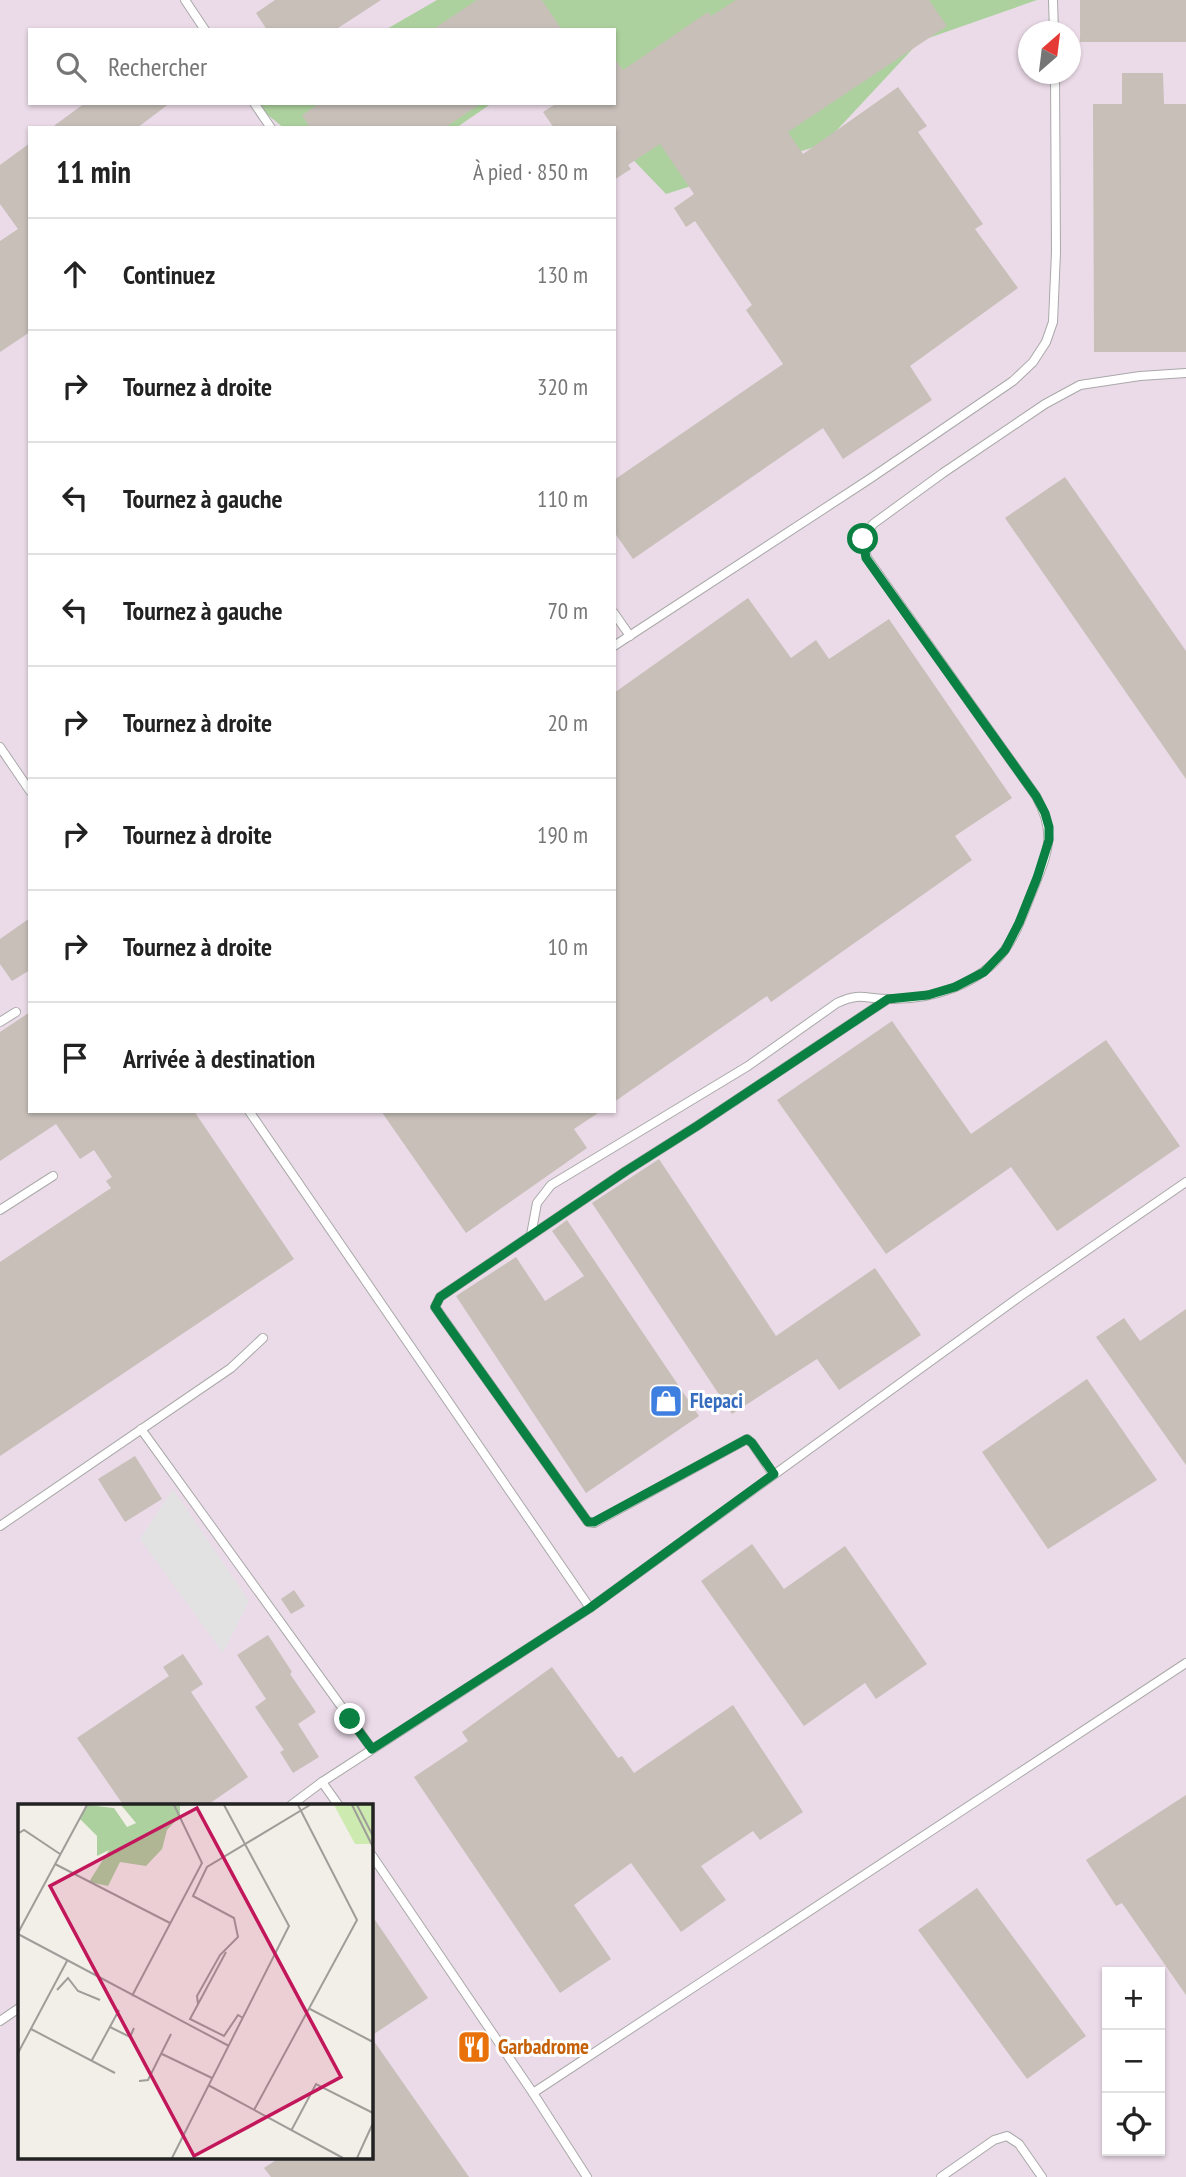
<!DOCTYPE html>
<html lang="fr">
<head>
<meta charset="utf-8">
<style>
  body { margin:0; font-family:"PT Sans Narrow",sans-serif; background:#f2f2f2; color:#222 }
  .controls { position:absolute; right:21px; bottom:21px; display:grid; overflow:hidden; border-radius:0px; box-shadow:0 2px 5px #0004 }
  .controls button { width:63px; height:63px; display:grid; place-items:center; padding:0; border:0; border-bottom:2px solid #e0e0e0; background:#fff; color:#222; font:35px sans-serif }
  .compass { position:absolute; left:1018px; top:21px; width:63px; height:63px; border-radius:50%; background:#fff; box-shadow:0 2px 5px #0004; rotate:28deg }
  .stop { position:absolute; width:21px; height:21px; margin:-16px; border:5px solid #0b8043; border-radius:50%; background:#fff }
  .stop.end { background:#0b8043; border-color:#fff; box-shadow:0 2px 7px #0008 }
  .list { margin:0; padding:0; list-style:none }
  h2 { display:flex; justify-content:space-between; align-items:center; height:91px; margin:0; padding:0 28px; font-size:30px }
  h2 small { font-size:23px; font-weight:400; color:#767676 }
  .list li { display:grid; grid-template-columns:46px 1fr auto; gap:21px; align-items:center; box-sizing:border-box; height:112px; padding:0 28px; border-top:2px solid #e0e0e0 }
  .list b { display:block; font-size:26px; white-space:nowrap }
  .list em { font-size:23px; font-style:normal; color:#767676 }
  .icon { flex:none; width:38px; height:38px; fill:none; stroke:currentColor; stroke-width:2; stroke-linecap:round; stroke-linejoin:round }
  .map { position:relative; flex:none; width:1186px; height:2177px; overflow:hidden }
  .search { position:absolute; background:#fff; box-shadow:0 2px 5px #0004; left:28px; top:28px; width:588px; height:77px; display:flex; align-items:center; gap:18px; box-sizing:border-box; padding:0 24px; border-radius:0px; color:#767676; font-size:26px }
  .panel { position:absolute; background:#fff; box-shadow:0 2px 5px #0004; left:28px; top:126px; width:588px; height:987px; border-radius:0px }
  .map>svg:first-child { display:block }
</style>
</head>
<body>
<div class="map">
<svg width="1186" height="2177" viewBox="0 0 1186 2177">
  <rect width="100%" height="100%" fill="#f2efe9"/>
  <path fill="#ebdbe8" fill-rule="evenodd" d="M0 0H1186V2177H0ZM30 30H614V103H30ZM1028 32H1070V74H1028ZM30 128H614V1111H30ZM19 1806H371V2158H19ZM1107 1972H1160V2151H1107Z"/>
  <g fill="#add19e">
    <polygon points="437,0 1037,0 920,41 824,144 666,194 614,140 614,30 385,30"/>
    <polygon points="492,103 456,128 284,128 254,104"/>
  </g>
  <polygon fill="#e2e2e2" points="173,1489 249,1601 223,1653 140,1539"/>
  <g fill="#c7bfb8">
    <polygon points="275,0 381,0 335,30 267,30 256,13"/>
    <polygon points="477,0 542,0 562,30 432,30"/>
    <polygon points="736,0 929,0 947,26 788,132 803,154 898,87 927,126 918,132 983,224 975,229 1018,288 910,366 932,400 843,459 823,428 633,559 614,532 614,480 783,364 746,310 752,305 695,221 686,227 674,208 694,194 660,144 628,165 631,169 614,180 614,128 554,128 543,112 557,103 614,103 614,58 623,70 708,12 711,16"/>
    <rect x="1080" y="0" width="106" height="42"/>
    <polygon points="1122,73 1163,73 1164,104 1186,104 1186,352 1094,352 1093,104 1122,104"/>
    <polygon points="85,103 170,103 137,128 51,128"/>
    <polygon points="320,103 482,103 444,128 310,128 302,115"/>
    <polygon points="30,143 30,332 0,352 0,241 18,229 0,204 0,165"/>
    <polygon points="1065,477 1186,651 1186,779 1005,518"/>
    <polygon points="748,598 791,658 816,640 829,659 889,619 1012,798 955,836 972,860 771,1002 767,996 614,1102 614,693"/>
    <polygon points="30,918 30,970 12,981 0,964 0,939"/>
    <polygon points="30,1012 30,1111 194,1111 294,1259 0,1456 0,1262 111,1188 106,1181 112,1177 94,1150 80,1159 56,1124 0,1161 0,1032"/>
    <polygon points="892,1021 971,1134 1106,1040 1180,1146 1057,1231 1011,1167 886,1254 777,1100"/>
    <polygon points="381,1111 601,1111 574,1129 587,1148 466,1233"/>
    <polygon points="659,1159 776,1336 875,1268 921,1335 839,1390 817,1359 732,1414 592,1203"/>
    <polygon points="567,1220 699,1416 586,1493 456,1296 516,1257 545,1301 584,1276 552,1231"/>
    <polygon points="1186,1309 1186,1465 1096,1337 1124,1318 1140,1341"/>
    <polygon points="1087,1379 1157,1480 1048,1549 982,1452"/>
    <polygon points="135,1456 162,1499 125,1522 98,1479"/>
    <polygon points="752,1544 784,1589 845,1546 927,1664 876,1699 865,1683 804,1726 701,1581"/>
    <polygon points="294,1590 305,1606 291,1614 281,1599"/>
    <polygon points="268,1635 292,1672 290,1674 316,1712 298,1724 319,1757 293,1773 280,1752 284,1750 255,1707 266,1699 237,1655"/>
    <polygon points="183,1654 203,1684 191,1692 248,1777 206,1806 124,1806 77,1738 169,1676 163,1667"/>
    <polygon points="552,1667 618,1758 622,1756 634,1773 733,1705 803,1812 760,1840 753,1831 701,1866 726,1900 681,1932 631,1863 574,1905 611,1959 560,1993 414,1777 468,1741 462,1732"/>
    <polygon points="1186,1795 1186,1995 1122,1903 1116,1906 1086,1860"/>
    <polygon points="977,1888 1086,2036 1027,2079 918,1930"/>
    <polygon points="371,1914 428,1998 371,2036"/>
    <polygon points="371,2037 469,2177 271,2177 264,2168 279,2158 371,2158"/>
  </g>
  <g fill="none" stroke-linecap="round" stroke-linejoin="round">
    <defs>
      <g id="service">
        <polyline points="185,0 205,30"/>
        <polyline points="1053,0 1054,32"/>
        <polyline points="254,103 271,128"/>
        <polyline points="614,613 630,636"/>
        <polyline points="614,646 871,478 1013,381 1033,362 1046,342 1053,322 1056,252 1055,74"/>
        <polyline points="0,747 30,791"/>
        <polyline points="0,1022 16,1012"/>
        <polyline points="249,1111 590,1608"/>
        <polyline points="0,1210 53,1176"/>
        <path d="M531 1235 537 1203 551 1185 748 1066 837 1003C861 992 865 999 889 999 931 1000 979 985 1004 951 1018 932 1025 908 1034 887 1049 850 1056 832 1036 796L867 558 863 539 873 524 943 473 1045 404 1080 385 1140 376 1186 373"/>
        <polyline points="141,1429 372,1749"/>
        <polyline points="773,1474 752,1443 747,1439 594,1523 588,1522 435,1307 440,1297 626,1171 697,1126 888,999"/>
        <polyline points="0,1526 231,1368 263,1338"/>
        <polyline points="322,1782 339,1806"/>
        <polyline points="290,1806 322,1782 590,1608 1022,1295 1186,1182"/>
        <polyline points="371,1854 533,2093 587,2177"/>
        <polyline points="0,2021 19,2008"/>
        <polyline points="533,2093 1186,1663"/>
        <polyline points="941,2177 994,2140 1007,2136 1019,2144 1042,2177"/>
      </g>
    </defs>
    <use href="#service" stroke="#a9a9a9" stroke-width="10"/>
    <use href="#service" stroke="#fff" stroke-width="8"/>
  </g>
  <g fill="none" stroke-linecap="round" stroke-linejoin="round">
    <polyline stroke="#0b8043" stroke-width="9" points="350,1719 372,1749 590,1608 774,1474 752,1443 747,1439 594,1522 588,1522 444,1320 435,1307 440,1297 626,1171 697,1126 888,999 928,995 955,987 984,972 1005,950 1019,923 1037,878 1049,840 1049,827 1045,813 1036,796 866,558 863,539"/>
  </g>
  <defs>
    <symbol id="shop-square" viewBox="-11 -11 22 22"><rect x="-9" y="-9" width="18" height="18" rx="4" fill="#3f7fe0" stroke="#fff"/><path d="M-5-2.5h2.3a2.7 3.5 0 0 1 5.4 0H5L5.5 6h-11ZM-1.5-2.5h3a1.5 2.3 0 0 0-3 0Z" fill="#fff"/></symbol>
    <symbol id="restaurant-square" viewBox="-11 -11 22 22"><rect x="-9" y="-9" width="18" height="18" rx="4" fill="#e8710a" stroke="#fff"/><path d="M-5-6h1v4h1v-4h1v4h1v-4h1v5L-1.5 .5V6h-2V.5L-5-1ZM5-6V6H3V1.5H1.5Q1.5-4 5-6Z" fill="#fff"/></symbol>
  </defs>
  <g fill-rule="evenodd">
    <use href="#shop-square" x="647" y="1382" width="38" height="38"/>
    <use href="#restaurant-square" x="455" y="2028" width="38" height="38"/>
  </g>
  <g text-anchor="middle" stroke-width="6" stroke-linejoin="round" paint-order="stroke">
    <g font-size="21" font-weight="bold" fill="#366cbe" stroke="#fff" text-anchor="start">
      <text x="690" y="1408">Flepaci</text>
    </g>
    <g font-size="21" font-weight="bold" fill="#c56008" stroke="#fff" text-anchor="start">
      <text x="498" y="2054">Garbadrome</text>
    </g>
  </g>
  <g transform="translate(18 1804)">
    <rect width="355" height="355" fill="#f2efe9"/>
    <path d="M316 1H355V40H337Z" fill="#cdebb0"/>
    <path d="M69 1 96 4 109 23 118 19 103 1H176L162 2V12L149 26 144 45 128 62 102 58 90 82 71 78 91 46 79 52V32L62 15Z" fill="#add19e"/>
    <path fill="none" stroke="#9f9d99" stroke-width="2" d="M334 1 355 43M339 1 355 32M1 29 6 26 42 50M37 60 152 119M0 129 69 1M0 130 211 242M208 148 172 215 206 232 220 211 225 214M39 186 50 174 60 187 82 196M114 192 184 59 156 1M180 200 179 192 202 151 220 133 216 114 175 92 189 63 292 1M292 205 355 238M92 223 112 233 116 224M13 225 97 269M0 249 49 157M144 250 194 274M74 256 101 206M121 277 130 276 153 230M190 281 325 354M236 306 339 116 280 1M273 327 298 280 355 309M154 354 271 122 206 1M339 354 355 319"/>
    <path fill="#c2185b" fill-opacity="0.15" stroke="#c2185b" stroke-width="3.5" d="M179 4 323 273 176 352 32 82Z"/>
    <rect width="355" height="355" fill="none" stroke="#222" stroke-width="3.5"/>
  </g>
</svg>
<div class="controls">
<button>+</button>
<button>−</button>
<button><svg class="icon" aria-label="locate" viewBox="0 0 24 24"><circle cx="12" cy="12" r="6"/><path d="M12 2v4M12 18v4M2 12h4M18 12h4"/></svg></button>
</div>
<svg class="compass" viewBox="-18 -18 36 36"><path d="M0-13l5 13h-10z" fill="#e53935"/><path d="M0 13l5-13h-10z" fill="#767676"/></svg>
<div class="stop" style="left:863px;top:539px"></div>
<div class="stop end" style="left:350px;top:1719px"></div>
<div class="search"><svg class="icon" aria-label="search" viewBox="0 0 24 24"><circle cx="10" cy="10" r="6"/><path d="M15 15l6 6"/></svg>Rechercher</div>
<section class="panel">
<h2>11 min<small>À pied · 850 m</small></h2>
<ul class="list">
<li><svg class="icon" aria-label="ahead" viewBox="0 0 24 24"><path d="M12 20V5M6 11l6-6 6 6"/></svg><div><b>Continuez</b></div><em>130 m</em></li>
<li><svg class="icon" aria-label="right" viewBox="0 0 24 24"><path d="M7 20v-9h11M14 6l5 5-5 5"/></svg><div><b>Tournez à droite</b></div><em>320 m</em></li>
<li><svg class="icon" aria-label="left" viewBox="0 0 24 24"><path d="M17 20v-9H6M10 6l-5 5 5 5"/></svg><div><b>Tournez à gauche</b></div><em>110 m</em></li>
<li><svg class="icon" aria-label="left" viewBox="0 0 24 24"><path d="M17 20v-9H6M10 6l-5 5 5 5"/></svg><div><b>Tournez à gauche</b></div><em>70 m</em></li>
<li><svg class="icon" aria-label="right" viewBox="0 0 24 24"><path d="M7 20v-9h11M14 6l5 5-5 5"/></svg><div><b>Tournez à droite</b></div><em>20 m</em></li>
<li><svg class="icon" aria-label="right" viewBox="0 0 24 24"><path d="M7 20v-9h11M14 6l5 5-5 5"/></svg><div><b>Tournez à droite</b></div><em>190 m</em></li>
<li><svg class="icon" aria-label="right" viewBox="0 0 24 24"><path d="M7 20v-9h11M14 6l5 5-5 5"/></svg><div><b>Tournez à droite</b></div><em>10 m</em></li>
<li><svg class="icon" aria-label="arrive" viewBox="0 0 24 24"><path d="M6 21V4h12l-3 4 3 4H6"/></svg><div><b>Arrivée à destination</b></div></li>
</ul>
</section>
</div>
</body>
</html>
